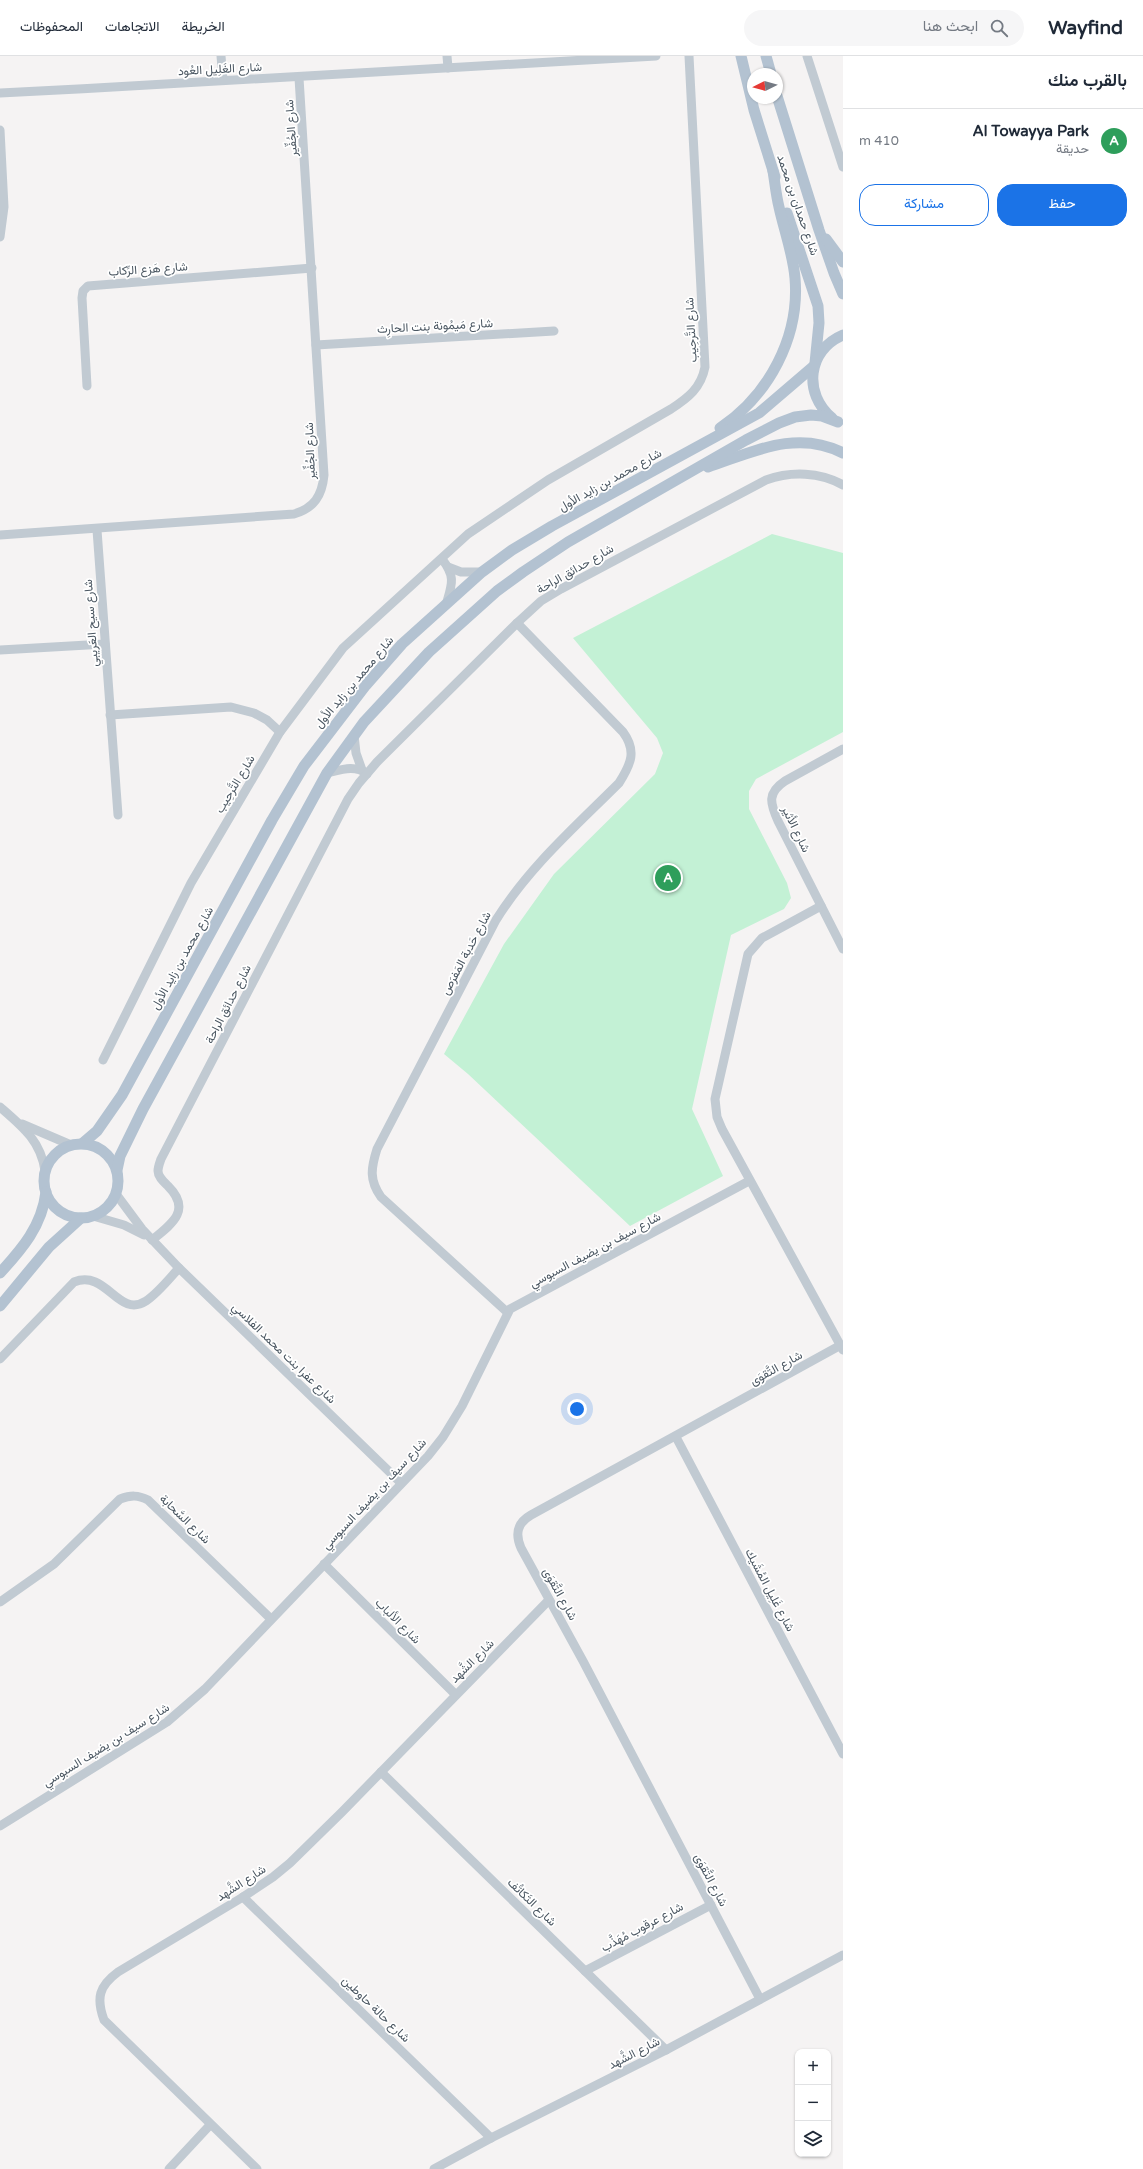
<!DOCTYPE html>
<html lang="ar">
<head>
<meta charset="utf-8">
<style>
  body { margin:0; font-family:"Varela Round",Vazirmatn,sans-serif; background:#f6f6f7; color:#1f2937; direction:rtl }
  .controls { position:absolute; right:12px; bottom:12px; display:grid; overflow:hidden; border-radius:8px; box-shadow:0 1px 3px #0004 }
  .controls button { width:36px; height:36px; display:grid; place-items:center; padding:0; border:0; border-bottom:1px solid #e0e1e3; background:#fff; color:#1f2937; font:20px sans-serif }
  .compass { position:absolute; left:747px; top:12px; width:36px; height:36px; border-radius:50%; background:#fff; box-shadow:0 1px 3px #0004; rotate:265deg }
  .you { position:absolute; left:577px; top:1353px; width:14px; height:14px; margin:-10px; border:3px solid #fff; border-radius:50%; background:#1a73e8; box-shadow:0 0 0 6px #1a73e833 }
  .badge { display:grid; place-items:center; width:26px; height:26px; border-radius:50%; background:#1b73e7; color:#fff; font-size:13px; font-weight:700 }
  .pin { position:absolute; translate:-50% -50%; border:2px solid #fff; box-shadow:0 1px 4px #0006 }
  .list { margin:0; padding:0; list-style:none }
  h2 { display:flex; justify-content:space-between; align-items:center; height:52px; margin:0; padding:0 16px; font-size:17px }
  h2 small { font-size:13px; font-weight:400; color:#747a83 }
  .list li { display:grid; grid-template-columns:26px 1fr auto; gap:12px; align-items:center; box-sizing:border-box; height:64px; padding:0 16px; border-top:1px solid #e0e1e3 }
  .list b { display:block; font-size:15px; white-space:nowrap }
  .list p { margin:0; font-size:13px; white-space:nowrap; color:#747a83 }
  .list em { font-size:13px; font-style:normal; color:#747a83 }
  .actions { display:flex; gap:8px; padding:12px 16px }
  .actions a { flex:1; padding:9px 0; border:1px solid #1b73e7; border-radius:16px; text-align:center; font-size:14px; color:#1b73e7 }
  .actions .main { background:#1b73e7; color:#fff }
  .icon { flex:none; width:22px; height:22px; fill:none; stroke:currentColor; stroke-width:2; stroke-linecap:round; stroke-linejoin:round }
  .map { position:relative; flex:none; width:843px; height:2113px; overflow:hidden; direction:ltr }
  header { display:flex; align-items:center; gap:24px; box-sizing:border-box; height:56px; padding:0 20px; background:#fff; border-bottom:1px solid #e0e1e3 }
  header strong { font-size:19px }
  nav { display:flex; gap:22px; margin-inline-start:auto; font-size:14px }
  .search { width:280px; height:36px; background:#f6f6f7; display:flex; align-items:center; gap:10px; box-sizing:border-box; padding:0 14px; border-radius:22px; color:#747a83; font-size:15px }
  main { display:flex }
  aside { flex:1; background:#fff }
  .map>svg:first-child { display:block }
</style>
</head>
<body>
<header>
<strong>Wayfind</strong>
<div class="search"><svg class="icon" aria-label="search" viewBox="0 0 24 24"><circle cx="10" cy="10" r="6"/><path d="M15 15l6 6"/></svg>ابحث هنا</div>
<nav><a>الخريطة</a><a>الاتجاهات</a><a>المحفوظات</a></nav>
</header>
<main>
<aside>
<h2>بالقرب منك<small></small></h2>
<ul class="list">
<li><span class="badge" style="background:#2e9e5b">A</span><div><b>Al Towayya Park</b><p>حديقة</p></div><em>410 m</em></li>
</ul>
<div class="actions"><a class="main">حفظ</a><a>مشاركة</a></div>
</aside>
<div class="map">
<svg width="843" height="2113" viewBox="0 0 843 2113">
  <rect width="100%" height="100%" fill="#f5f3f3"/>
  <polygon fill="#c3f1d5" points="772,478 843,497 843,676 756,723 749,735 749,753 787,827 791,842 784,853 731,879 692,1053 723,1120 630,1170 468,1018 444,998 504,888 554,818 655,718 663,697 657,682 573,582"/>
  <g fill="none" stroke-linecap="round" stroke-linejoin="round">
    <g stroke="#c1cad2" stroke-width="9">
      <polyline points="221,0 223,24"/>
      <polyline points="447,0 448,12"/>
      <polyline points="807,0 843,111"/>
      <path d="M0 37C219 26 438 12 656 0"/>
      <polyline points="0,74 4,151 0,181"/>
      <polyline points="316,289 554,275"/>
      <polyline points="87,330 82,242 83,235 88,230 312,212"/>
      <polyline points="97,474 118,759"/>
      <path d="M0 479 294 458C314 452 322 440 324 419L299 22"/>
      <path d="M442 503C456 521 452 528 446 549"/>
      <polyline points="448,511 461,516 482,516"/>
      <polyline points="0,594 105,588"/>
      <polyline points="110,659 231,651 254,657 267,664 280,676"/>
      <polyline points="354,679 356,697 362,714"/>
      <path d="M843 693 785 725C767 737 770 747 778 765L843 893"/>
      <path d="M327 717C340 714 355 708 367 718"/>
      <polyline points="821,850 762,882 748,898 715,1043 717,1061 722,1073 843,1294"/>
      <path d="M103 1004 191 827 280 676 343 592 468 478 548 424 671 353C688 342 701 332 705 311L689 0"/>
      <path d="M0 1051C22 1070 41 1085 45 1115"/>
      <polyline points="22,1068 71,1089"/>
      <polyline points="116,1138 142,1173 179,1212 401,1427"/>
      <polyline points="93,1160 124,1169 144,1179"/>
      <path d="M152 1184C172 1168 192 1154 168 1130 164 1126 158 1121 158 1115 158 1111 160 1106 161 1103L348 743 359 727 377 706 517 567 541 545 561 533 766 424C791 415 820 416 843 429"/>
      <path d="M507 1256 381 1141C369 1124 371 1112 377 1093L496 864C529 811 575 771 619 727 631 708 637 695 623 676L517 567"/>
      <path d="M0 1303 74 1226C107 1213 118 1263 146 1245 158 1237 169 1223 179 1212"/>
      <polyline points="676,1381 843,1698"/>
      <polyline points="324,1508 455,1638"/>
      <path d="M0 1546 54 1508 120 1443C131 1439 138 1439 148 1444L271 1563"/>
      <polyline points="381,1716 666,1994"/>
      <polyline points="0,1770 167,1666 205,1633 428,1400 443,1381 462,1350 510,1253 749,1125"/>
      <polyline points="243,1841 491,2082"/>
      <polyline points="585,1915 711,1849"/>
      <path d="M760 1943 583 1605 521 1492C515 1478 517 1467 531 1459L841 1289"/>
      <polyline points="169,2113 210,2069"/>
      <path d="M257 2113 104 1964C96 1942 99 1930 118 1916L243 1841 273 1821 290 1807 342 1756 549 1544"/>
      <polyline points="434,2113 491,2082 666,1994 843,1899"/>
    </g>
    <g stroke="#b3c2d1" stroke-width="11">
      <polyline points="741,0 754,54 775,121"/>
      <polyline points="766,0 771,18"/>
      <polyline points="777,40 819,174 834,217 843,238"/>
      <polyline points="787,157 818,250 819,267 815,307"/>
      <polyline points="826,183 843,206"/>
      <path d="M832 362C803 338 807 294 843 279"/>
      <path d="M720 372C769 339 800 281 795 222 793 198 784 174 779 151 776 139 775 127 773 115"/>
      <path d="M708 411C753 396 797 373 843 397"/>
      <polyline points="83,1087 97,1075 122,1039 272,764 304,710 366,629 402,588 482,516 512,494 552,470 759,357 814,310"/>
      <circle cx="81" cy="1125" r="37"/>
      <polyline points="117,1114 120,1100 143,1053 327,717 364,666 429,596 497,535 523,516 568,486 746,384 779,367 795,361 811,359 822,360 838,366"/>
      <path d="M0 1217C22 1193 42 1170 46 1136"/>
      <polyline points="0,1250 49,1191 81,1162"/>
    </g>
  </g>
  <g text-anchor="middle" stroke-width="3.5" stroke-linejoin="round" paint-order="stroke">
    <g font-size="12" fill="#4a5661" stroke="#fff">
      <text transform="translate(220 13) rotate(-3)" y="4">شارع الغَلِيل العُود</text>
      <text transform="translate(291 72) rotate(-94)" y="4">شارع الجُفِّير</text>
      <text transform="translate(798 149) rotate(71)" y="4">شارع حمدان بن محمد</text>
      <text transform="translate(148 213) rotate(-4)" y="4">شارع هَزع الرِّكاب</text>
      <text transform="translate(435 270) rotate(-3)" y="4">شارع مَيمُونة بنت الحارِث</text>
      <text transform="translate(691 274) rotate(-93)" y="4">شارع التَّرحِيب</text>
      <text transform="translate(310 395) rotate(-92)" y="4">شارع الجُفِّير</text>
      <text transform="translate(610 424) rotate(-29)" y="4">شارع محمد بن زايد الأول</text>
      <text transform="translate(575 513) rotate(-30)" y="4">شارع حدائق الراحة</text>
      <text transform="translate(91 567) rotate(-94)" y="4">شارع سيح العَريبي</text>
      <text transform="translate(354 626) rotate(-50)" y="4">شارع محمد بن زايد الأول</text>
      <text transform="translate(235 728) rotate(-59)" y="4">شارع التَّرحِيب</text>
      <text transform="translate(796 773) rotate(64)" y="4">شارع الأثير</text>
      <text transform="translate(466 897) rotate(-62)" y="4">شارع حَدبة المَفرَص</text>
      <text transform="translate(182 902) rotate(-61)" y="4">شارع محمد بن زايد الأول</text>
      <text transform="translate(228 948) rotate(-63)" y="4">شارع حدائق الراحة</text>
      <text transform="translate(595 1194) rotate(-28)" y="4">شارع سيف بن يضيف السبوسي</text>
      <text transform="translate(284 1297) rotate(44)" y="4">شارع عفرا بنت محمد الفلاسي</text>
      <text transform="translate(776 1312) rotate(-29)" y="4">شارع التَّقوَى</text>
      <text transform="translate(374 1438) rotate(-47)" y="4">شارع سيف بن يضيف السبوسي</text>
      <text transform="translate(185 1463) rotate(44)" y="4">شارع السَّحابة</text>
      <text transform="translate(770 1534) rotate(62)" y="4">شارع غَلِيل المُشَيك</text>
      <text transform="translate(560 1538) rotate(61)" y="4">شارع التَّقوَى</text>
      <text transform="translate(398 1565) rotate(45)" y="4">شارع الألباب</text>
      <text transform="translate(472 1605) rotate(-45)" y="4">شارع الشَّهد</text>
      <text transform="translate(106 1689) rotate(-32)" y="4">شارع سيف بن يضيف السبوسي</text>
      <text transform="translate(711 1824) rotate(62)" y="4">شارع التَّقوَى</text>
      <text transform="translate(241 1827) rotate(-33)" y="4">شارع الشَّهد</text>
      <text transform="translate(532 1846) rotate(44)" y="4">شارع التَكاتُف</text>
      <text transform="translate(642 1871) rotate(-28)" y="4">شارع عرقوب مُهَذَّب</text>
      <text transform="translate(376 1953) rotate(44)" y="4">شارع حالة حاوطين</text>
      <text transform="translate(634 1997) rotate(-27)" y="4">شارع الشَّهد</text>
    </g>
  </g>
</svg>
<div class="controls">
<button>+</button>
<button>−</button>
<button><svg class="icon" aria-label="layers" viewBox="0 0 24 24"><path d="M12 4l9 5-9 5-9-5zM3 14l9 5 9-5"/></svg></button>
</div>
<svg class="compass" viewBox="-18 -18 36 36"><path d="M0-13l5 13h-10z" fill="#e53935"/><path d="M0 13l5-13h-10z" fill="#747a83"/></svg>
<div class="you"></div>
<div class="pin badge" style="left:668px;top:822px;background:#2e9e5b">A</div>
</div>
</main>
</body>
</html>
